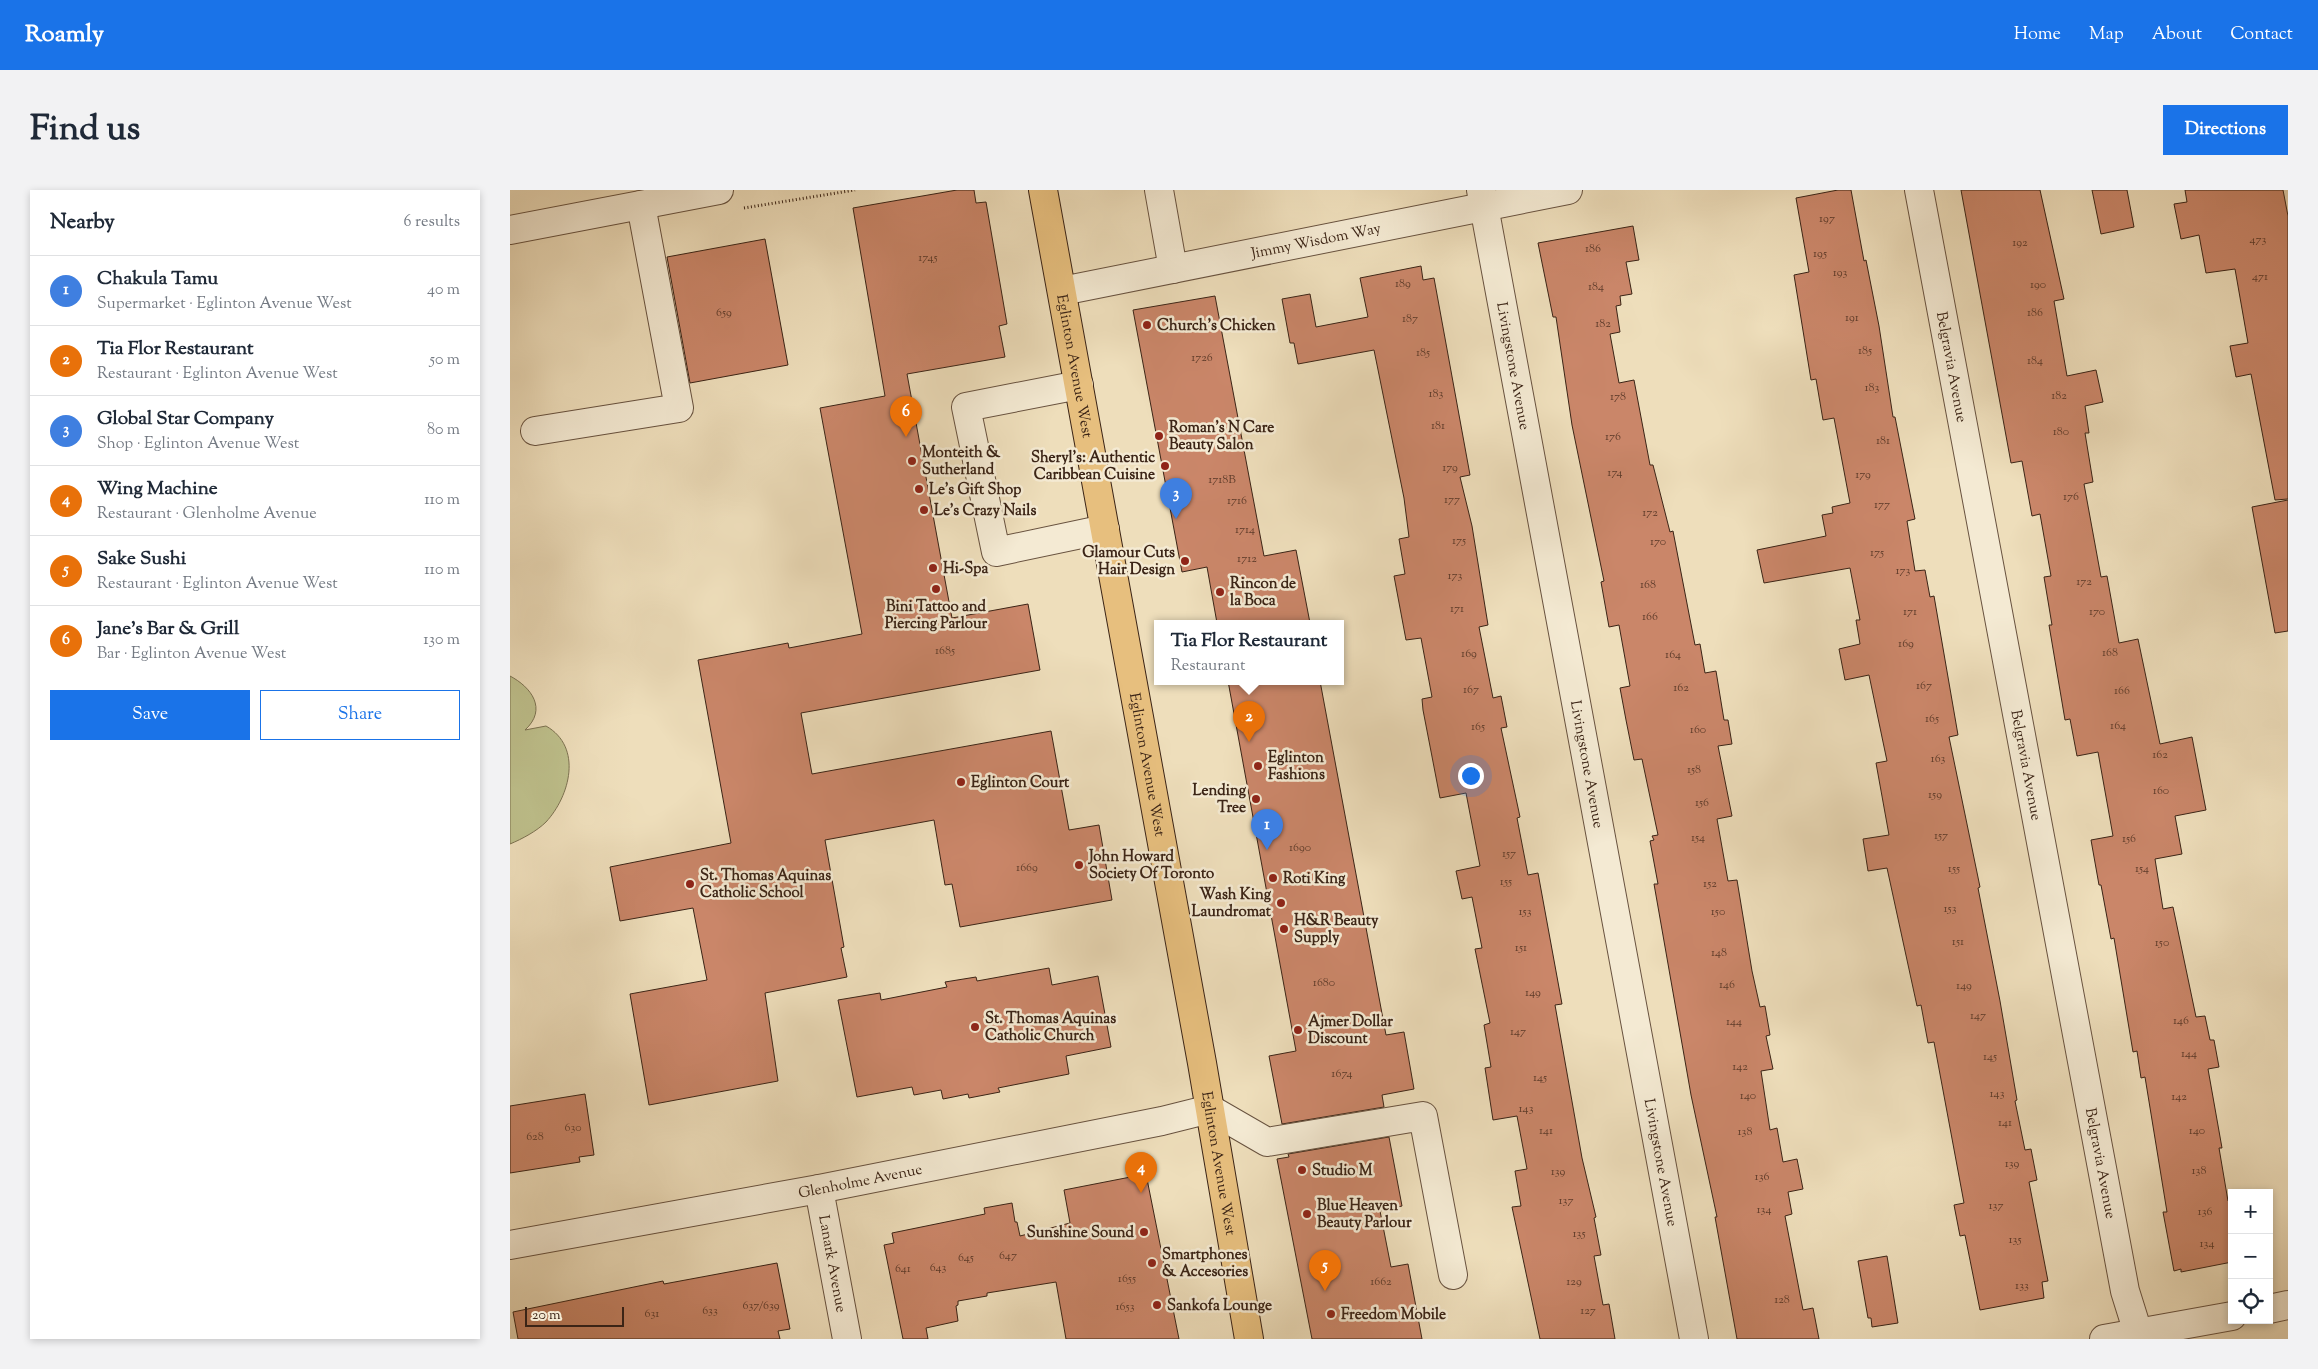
<!DOCTYPE html>
<html lang="en">
<head>
<meta charset="utf-8">
<style>
  body { margin:0; font-family:"Sorts Mill Goudy",serif; background:#f2f2f3; color:#1f2937 }
  .controls { position:absolute; right:15px; bottom:15px; display:grid; overflow:hidden; border-radius:0px; box-shadow:0 2px 8px #0003 }
  .controls button { width:45px; height:45px; display:grid; place-items:center; padding:0; border:0; border-bottom:1px solid #e0e1e3; background:#fff; color:#1f2937; font:25px sans-serif }
  .scale { position:absolute; left:15px; bottom:12px; width:99px; box-sizing:border-box; padding-left:5px; border:2px solid #3b2416; border-top:0; font-size:14px; line-height:18px; white-space:nowrap; color:#3b2416; -webkit-text-stroke:4px #f4ead3; paint-order:stroke }
  .you { position:absolute; left:960px; top:585px; width:18px; height:18px; margin:-12px; border:4px solid #fff; border-radius:50%; background:#1a73e8; box-shadow:0 0 0 8px #1a73e833 }
  .badge { display:grid; place-items:center; width:32px; height:32px; border-radius:50%; background:#1a73e8; color:#fff; font-size:16px; font-weight:700 }
  .pin { position:absolute; translate:-50% -41px; filter:drop-shadow(0 1px 2px #0008) }
  .pin::after { content:''; position:absolute; top:26px; width:18px; height:15px; background:inherit; clip-path:polygon(0 0,100% 0,50% 100%) }
  .popup { position:absolute; left:644px; top:430px; width:190px; height:65px; box-sizing:border-box; display:grid; place-content:center; border-radius:0px; background:#fff; filter:drop-shadow(0 1px 4px #0005); font-size:16px; white-space:nowrap; color:#747a83 }
  .popup b { font-size:19px; color:#1f2937 }
  .popup::after { content:''; position:absolute; left:50%; top:100%; margin-left:-10px; border:10px solid transparent; border-top-color:#fff }
  .list { margin:0; padding:0; list-style:none }
  h2 { display:flex; justify-content:space-between; align-items:center; height:65px; margin:0; padding:0 20px; font-size:21px }
  h2 small { font-size:16px; font-weight:400; color:#747a83 }
  .list li { display:grid; grid-template-columns:32px 1fr auto; gap:15px; align-items:center; box-sizing:border-box; height:70px; padding:0 20px; border-top:1px solid #e0e1e3 }
  .list b { display:block; font-size:19px; white-space:nowrap }
  .list p { margin:0; font-size:16px; white-space:nowrap; color:#747a83 }
  .list em { font-size:16px; font-style:normal; color:#747a83 }
  .actions { display:flex; gap:10px; padding:15px 20px }
  .actions a { flex:1; padding:11px 0; border:1px solid #1a73e8; border-radius:0px; text-align:center; font-size:18px; color:#1a73e8 }
  .actions .main { background:#1a73e8; color:#fff }
  .icon { flex:none; width:28px; height:28px; fill:none; stroke:currentColor; stroke-width:2; stroke-linecap:round; stroke-linejoin:round }
  .map { position:relative; flex:none; width:1778px; height:1149px; overflow:hidden; border-radius:0px }
  header { display:flex; align-items:center; gap:30px; box-sizing:border-box; height:70px; padding:0 25px; background:#1a73e8; color:#fff }
  header strong { font-size:24px }
  nav { display:flex; gap:28px; margin-inline-start:auto; font-size:18px }
  .intro { display:flex; align-items:center; justify-content:space-between; box-sizing:border-box; height:120px; padding:0 30px }
  h1 { margin:0; font-size:35px }
  .button { padding:12px 22px; border-radius:0px; background:#1a73e8; color:#fff; font-size:18px; font-weight:700 }
  main { display:flex; gap:30px; padding:0 30px }
  aside { flex:1; background:#fff; border-radius:0px; box-shadow:0 2px 8px #0003 }
  .map>svg:first-child { display:block }
</style>
</head>
<body>
<header>
<strong>Roamly</strong>
<nav><a>Home</a><a>Map</a><a>About</a><a>Contact</a></nav>
</header>
<div class="intro"><h1>Find us</h1><a class="button">Directions</a></div>
<main>
<aside>
<h2>Nearby<small>6 results</small></h2>
<ul class="list">
<li><span class="badge" style="background:#3f7fe0">1</span><div><b>Chakula Tamu</b><p>Supermarket · Eglinton Avenue West</p></div><em>40 m</em></li>
<li><span class="badge" style="background:#e8710a">2</span><div><b>Tia Flor Restaurant</b><p>Restaurant · Eglinton Avenue West</p></div><em>50 m</em></li>
<li><span class="badge" style="background:#3f7fe0">3</span><div><b>Global Star Company</b><p>Shop · Eglinton Avenue West</p></div><em>80 m</em></li>
<li><span class="badge" style="background:#e8710a">4</span><div><b>Wing Machine</b><p>Restaurant · Glenholme Avenue</p></div><em>110 m</em></li>
<li><span class="badge" style="background:#e8710a">5</span><div><b>Sake Sushi</b><p>Restaurant · Eglinton Avenue West</p></div><em>110 m</em></li>
<li><span class="badge" style="background:#e8710a">6</span><div><b>Jane's Bar &amp; Grill</b><p>Bar · Eglinton Avenue West</p></div><em>130 m</em></li>
</ul>
<div class="actions"><a class="main">Save</a><a>Share</a></div>
</aside>
<div class="map">
<svg width="1778" height="1149" viewBox="0 0 1778 1149">
  <rect width="100%" height="100%" fill="#eedebb"/>
  <filter id="stains"><feTurbulence type="fractalNoise" baseFrequency=".004" numOctaves="4"/><feColorMatrix values="0 0 0 0 .2 0 0 0 0 .09 0 0 0 0 .02 0 0 0 .5 -.17"/></filter>
  <radialGradient id="worn" r=".72"><stop offset=".6" stop-color="#630" stop-opacity="0"/><stop offset="1" stop-color="#630" stop-opacity=".3"/></radialGradient>
  <path fill="#bec08c" stroke="#7c7251" d="M0 486C21 497 38 519 15 540L36 536C73 557 60 606 36 632 27 641 12 649 0 654Z"/>
  <g fill="#ca8669" stroke="#3b2416">
    <polygon points="447,0 464,0 466,13 476,12 497,134 489,136 495,167 397,184 442,428 518,414 530,480 291,523 302,584 541,541 559,640 589,635 602,710 450,737 442,694 435,695 424,630 315,650 334,757 331,758 337,787 255,803 268,891 139,915 120,804 197,790 183,718 110,731 100,677 221,653 188,470 278,453 279,458 352,444 310,218 375,206 343,18"/>
    <polygon points="1328,0 1341,0 1354,71 1356,70 1369,136 1383,227 1385,227 1405,329 1397,331 1405,381 1415,380 1420,407 1424,406 1448,545 1439,547 1470,697 1468,698 1490,811 1507,910 1505,911 1515,960 1521,959 1527,990 1519,992 1538,1091 1532,1092 1534,1108 1470,1120 1455,1045 1450,1046 1444,1015 1454,1013 1424,852 1418,853 1411,815 1407,816 1377,678 1358,681 1353,649 1379,645 1366,573 1377,571 1359,485 1335,490 1329,459 1350,454 1346,430 1350,430 1340,378 1254,393 1247,360 1316,346 1312,325 1323,323 1322,317 1340,313 1324,228 1313,230 1306,189 1301,190 1284,85 1299,82 1286,8"/>
    <polygon points="1451,0 1530,0 1554,109 1544,111 1557,186 1586,180 1593,212 1575,216 1579,243 1575,243 1583,292 1574,294 1591,387 1597,386 1609,453 1628,449 1650,554 1682,547 1696,620 1665,626 1672,664 1645,669 1653,719 1663,717 1686,827 1695,826 1700,850 1704,850 1709,877 1698,879 1712,958 1709,958 1718,1011 1722,1010 1722,1072 1671,1082 1671,1079 1664,1081 1653,1022 1657,1022 1635,887 1631,888 1627,861 1623,862 1604,748 1601,749 1591,695 1589,695 1581,650 1603,646 1588,562 1567,566 1560,529 1555,530 1539,435 1542,435 1534,387 1541,386 1530,324 1522,326 1512,271 1501,273"/>
    <polygon points="1582,0 1617,0 1624,37 1591,44"/>
    <polygon points="1675,0 1773,0 1778,26 1778,309 1765,310 1741,184 1726,187 1720,156 1738,153 1725,79 1696,83 1689,45 1671,49 1664,14 1677,12"/>
    <polygon points="1123,36 1129,70 1116,72 1122,104 1110,106 1111,115 1106,116 1110,142 1100,144 1109,193 1124,190 1140,275 1143,275 1160,342 1163,341 1185,455 1190,454 1195,483 1206,481 1214,530 1218,530 1222,554 1208,556 1222,626 1207,629 1218,691 1227,690 1242,781 1250,817 1255,816 1260,845 1256,846 1263,879 1251,881 1260,940 1267,938 1273,972 1287,969 1293,999 1278,1002 1282,1024 1275,1026 1293,1120 1303,1118 1309,1149 1227,1149 1205,1027 1207,1027 1181,905 1144,694 1148,694 1140,651 1144,650 1142,646 1148,645 1132,569 1124,570 1116,530 1110,498 1120,496 1109,435 1099,437 1091,392 1094,391 1062,235 1046,127 1043,127 1028,53"/>
    <polygon points="255,49 278,175 180,193 157,67"/>
    <polygon points="911,76 913,90 924,88 960,285 950,287 962,336 978,435 969,437 983,508 991,506 997,537 991,538 1010,627 1007,628 1018,685 1028,683 1052,814 1045,815 1072,968 1086,1027 1084,1028 1091,1065 1084,1066 1093,1115 1099,1114 1105,1149 1030,1149 1002,1017 1011,1016 1005,981 1017,979 1007,926 983,930 975,878 981,877 974,835 980,833 965,759 972,758 962,707 952,709 946,681 970,676 956,603 930,608 913,520 912,509 922,507 911,448 896,450 884,386 895,384 889,349 899,347 894,308 864,160 788,174 784,153 780,153 772,109 800,104 806,137 858,127 850,88"/>
    <polygon points="705,106 754,366 786,360 800,433 707,433 697,377 672,382 623,120"/>
    <polygon points="1778,310 1778,441 1765,443 1742,317"/>
    <polygon points="718,491 810,491 876,845 894,842 904,899 872,905 874,917 772,934 759,866 786,861"/>
    <polygon points="539,778 542,795 588,786 601,857 556,866 559,884 488,898 490,902 459,908 458,904 433,909 431,900 404,905 402,897 347,907 328,810 370,803 371,810 437,797 435,792 466,787 467,791"/>
    <polygon points="75,904 84,965 69,967 70,972 0,983 0,916"/>
    <polygon points="879,947 892,1016 870,1021 881,1077 898,1074 912,1149 802,1149 767,969 779,967 778,964"/>
    <polygon points="636,984 669,1149 556,1149 546,1092 477,1103 477,1106 448,1111 448,1115 446,1116 448,1131 416,1138 418,1149 393,1149 374,1055 384,1053 382,1043 475,1024 474,1018 502,1013 505,1032 507,1032 510,1046 560,1033 554,1000"/>
    <polygon points="1377,1066 1388,1133 1362,1137 1361,1128 1358,1128 1348,1071"/>
    <polygon points="267,1073 280,1139 268,1141 270,1149 8,1149 3,1122 153,1091 154,1094"/>
  </g>
  <g fill="none" stroke-linecap="round" stroke-linejoin="round">
    <defs>
      <g id="minor">
        <polyline points="649,0 663,79"/>
        <path id="s1" d="M971 0 1184 1149"/>
        <path id="s2" d="M1409 0 1615 1101 1630 1149"/>
        <polyline points="0,40 209,0"/>
        <path id="s3" d="M552 101 1058 0"/>
        <polyline points="569,195 456,217 486,362 595,339"/>
        <polyline points="25,241 169,218 131,15"/>
        <path id="s4" d="M309 999 337 1149"/>
        <path id="s5" d="M0 1055 309 999 652 931 700 919 757 952 913 926 943 1085"/>
        <polyline points="1759,1119 1778,1115"/>
        <polyline points="1594,1149 1722,1126"/>
      </g>
      <g id="major">
        <path id="s6" d="M533 0 692 873 739 1149"/>
      </g>
    </defs>
    <use href="#minor" stroke="#68523f" stroke-width="30"/>
    <use href="#major" stroke="#3b2416" stroke-width="30"/>
    <polyline stroke="#3b2416" stroke-width="3" stroke-dasharray="1 2.5" stroke-linecap="butt" points="234,18 345,0"/>
    <use href="#minor" stroke="#f4ead3" stroke-width="28"/>
    <use href="#major" stroke="#e7bf7e" stroke-width="28"/>
  </g>
  <g fill="#8f2418" stroke="#f4ead3" stroke-width="2">
    <circle cx="637" cy="135" r="5"/>
    <circle cx="649" cy="246" r="5"/>
    <circle cx="402" cy="271" r="5"/>
    <circle cx="655" cy="276" r="5"/>
    <circle cx="409" cy="299" r="5"/>
    <circle cx="414" cy="320" r="5"/>
    <circle cx="675" cy="371" r="5"/>
    <circle cx="423" cy="378" r="5"/>
    <circle cx="426" cy="399" r="5"/>
    <circle cx="710" cy="402" r="5"/>
    <circle cx="748" cy="576" r="5"/>
    <circle cx="451" cy="592" r="5"/>
    <circle cx="746" cy="609" r="5"/>
    <circle cx="569" cy="675" r="5"/>
    <circle cx="763" cy="688" r="5"/>
    <circle cx="180" cy="694" r="5"/>
    <circle cx="771" cy="713" r="5"/>
    <circle cx="774" cy="739" r="5"/>
    <circle cx="465" cy="837" r="5"/>
    <circle cx="788" cy="840" r="5"/>
    <circle cx="792" cy="980" r="5"/>
    <circle cx="797" cy="1024" r="5"/>
    <circle cx="634" cy="1042" r="5"/>
    <circle cx="642" cy="1073" r="5"/>
    <circle cx="647" cy="1115" r="5"/>
    <circle cx="821" cy="1124" r="5"/>
  </g>
  <g text-anchor="middle" stroke-width="5" stroke-linejoin="round" paint-order="stroke">
    <g font-size="12" fill="#5f3c2b">
      <text x="1317" y="32">197</text>
      <text x="1748" y="53">473</text>
      <text x="1510" y="56">192</text>
      <text x="1083" y="62">186</text>
      <text x="1310" y="67">195</text>
      <text x="418" y="71">1745</text>
      <text x="1330" y="86">193</text>
      <text x="1750" y="90">471</text>
      <text x="893" y="97">189</text>
      <text x="1528" y="98">190</text>
      <text x="1086" y="100">184</text>
      <text x="214" y="126">659</text>
      <text x="1525" y="126">186</text>
      <text x="1342" y="131">191</text>
      <text x="900" y="132">187</text>
      <text x="1093" y="137">182</text>
      <text x="1355" y="164">185</text>
      <text x="913" y="166">185</text>
      <text x="692" y="171">1726</text>
      <text x="1525" y="174">184</text>
      <text x="1362" y="201">183</text>
      <text x="926" y="207">183</text>
      <text x="1549" y="209">182</text>
      <text x="1108" y="210">178</text>
      <text x="928" y="239">181</text>
      <text x="1551" y="245">180</text>
      <text x="1103" y="250">176</text>
      <text x="1373" y="254">181</text>
      <text x="940" y="281">179</text>
      <text x="1105" y="286">174</text>
      <text x="1353" y="288">179</text>
      <text x="712" y="293">1718B</text>
      <text x="1561" y="310">176</text>
      <text x="942" y="313">177</text>
      <text x="727" y="314">1716</text>
      <text x="1372" y="318">177</text>
      <text x="1140" y="326">172</text>
      <text x="735" y="343">1714</text>
      <text x="949" y="354">175</text>
      <text x="1148" y="355">170</text>
      <text x="1367" y="366">175</text>
      <text x="737" y="372">1712</text>
      <text x="1393" y="384">173</text>
      <text x="945" y="389">173</text>
      <text x="1574" y="395">172</text>
      <text x="1138" y="398">168</text>
      <text x="947" y="422">171</text>
      <text x="1400" y="425">171</text>
      <text x="1587" y="425">170</text>
      <text x="1140" y="430">166</text>
      <text x="1396" y="457">169</text>
      <text x="435" y="464">1685</text>
      <text x="1600" y="466">168</text>
      <text x="959" y="467">169</text>
      <text x="1163" y="468">164</text>
      <text x="1414" y="499">167</text>
      <text x="1171" y="501">162</text>
      <text x="961" y="503">167</text>
      <text x="1612" y="504">166</text>
      <text x="1422" y="532">165</text>
      <text x="1608" y="539">164</text>
      <text x="968" y="540">165</text>
      <text x="1188" y="543">160</text>
      <text x="1650" y="568">162</text>
      <text x="1428" y="572">163</text>
      <text x="1184" y="583">158</text>
      <text x="1651" y="604">160</text>
      <text x="1425" y="608">159</text>
      <text x="1192" y="616">156</text>
      <text x="1431" y="649">157</text>
      <text x="1188" y="651">154</text>
      <text x="1619" y="652">156</text>
      <text x="790" y="661">1690</text>
      <text x="999" y="667">157</text>
      <text x="517" y="681">1669</text>
      <text x="1444" y="682">155</text>
      <text x="1632" y="682">154</text>
      <text x="996" y="695">155</text>
      <text x="1200" y="697">152</text>
      <text x="1440" y="722">153</text>
      <text x="1015" y="725">153</text>
      <text x="1208" y="725">150</text>
      <text x="1448" y="755">151</text>
      <text x="1652" y="756">150</text>
      <text x="1011" y="761">151</text>
      <text x="1209" y="766">148</text>
      <text x="814" y="796">1680</text>
      <text x="1217" y="798">146</text>
      <text x="1454" y="799">149</text>
      <text x="1023" y="806">149</text>
      <text x="1468" y="829">147</text>
      <text x="1671" y="834">146</text>
      <text x="1224" y="835">144</text>
      <text x="1008" y="845">147</text>
      <text x="1679" y="867">144</text>
      <text x="1480" y="870">145</text>
      <text x="1230" y="880">142</text>
      <text x="832" y="887">1674</text>
      <text x="1030" y="891">145</text>
      <text x="1487" y="907">143</text>
      <text x="1238" y="909">140</text>
      <text x="1669" y="910">142</text>
      <text x="1016" y="922">143</text>
      <text x="1495" y="936">141</text>
      <text x="63" y="941">630</text>
      <text x="1036" y="944">141</text>
      <text x="1687" y="944">140</text>
      <text x="1235" y="945">138</text>
      <text x="25" y="950">628</text>
      <text x="1502" y="977">139</text>
      <text x="1689" y="984">138</text>
      <text x="1048" y="985">139</text>
      <text x="1252" y="990">136</text>
      <text x="1056" y="1014">137</text>
      <text x="1486" y="1019">137</text>
      <text x="1254" y="1023">134</text>
      <text x="1695" y="1025">136</text>
      <text x="1069" y="1047">135</text>
      <text x="1505" y="1053">135</text>
      <text x="1697" y="1057">134</text>
      <text x="498" y="1069">647</text>
      <text x="456" y="1071">645</text>
      <text x="428" y="1081">643</text>
      <text x="393" y="1082">641</text>
      <text x="617" y="1092">1655</text>
      <text x="871" y="1095">1662</text>
      <text x="1064" y="1095">129</text>
      <text x="1512" y="1099">133</text>
      <text x="1272" y="1113">128</text>
      <text x="251" y="1119">637/639</text>
      <text x="615" y="1120">1653</text>
      <text x="200" y="1124">633</text>
      <text x="1078" y="1124">127</text>
      <text x="142" y="1127">631</text>
    </g>
    <g font-size="15" fill="#3b2416" stroke="#f4ead3">
      <text dy="5" stroke="none"><textPath href="#s3" startOffset="259">Jimmy Wisdom Way</textPath></text>
      <text dy="5" stroke="none"><textPath href="#s6" startOffset="179">Eglinton Avenue West</textPath></text>
      <text dy="5" stroke="none"><textPath href="#s1" startOffset="179">Livingstone Avenue</textPath></text>
      <text dy="5" stroke="none"><textPath href="#s2" startOffset="180">Belgravia Avenue</textPath></text>
      <text dy="5" stroke="none"><textPath href="#s6" startOffset="584">Eglinton Avenue West</textPath></text>
      <text dy="5" stroke="none"><textPath href="#s1" startOffset="584">Livingstone Avenue</textPath></text>
      <text dy="5" stroke="none"><textPath href="#s2" startOffset="585">Belgravia Avenue</textPath></text>
      <text dy="5" stroke="none"><textPath href="#s6" startOffset="989">Eglinton Avenue West</textPath></text>
      <text dy="5" stroke="none"><textPath href="#s1" startOffset="989">Livingstone Avenue</textPath></text>
      <text dy="5" stroke="none"><textPath href="#s2" startOffset="990">Belgravia Avenue</textPath></text>
      <text dy="5" stroke="none"><textPath href="#s5" startOffset="356">Glenholme Avenue</textPath></text>
      <text dy="5" stroke="none"><textPath href="#s4" startOffset="76">Lanark Avenue</textPath></text>
    </g>
    <g font-size="15" font-weight="bold" fill="#3b2416" stroke="#f4ead3" text-anchor="start">
      <text x="647" y="140">Church's Chicken</text>
      <text x="659" y="242">Roman’s N Care<tspan x="659" dy="17">Beauty Salon</tspan></text>
      <text x="412" y="267">Monteith &amp;<tspan x="412" dy="17">Sutherland</tspan></text>
      <text x="645" y="272" text-anchor="end">Sheryl's: Authentic<tspan x="645" dy="17">Caribbean Cuisine</tspan></text>
      <text x="419" y="304">Le's Gift Shop</text>
      <text x="424" y="325">Le's Crazy Nails</text>
      <text x="665" y="367" text-anchor="end">Glamour Cuts<tspan x="665" dy="17">Hair Design</tspan></text>
      <text x="433" y="383">Hi-Spa</text>
      <text x="720" y="398">Rincon de<tspan x="720" dy="17">la Boca</tspan></text>
      <text x="426" y="421" text-anchor="middle">Bini Tattoo and<tspan x="426" dy="17">Piercing Parlour</tspan></text>
      <text x="758" y="572">Eglinton<tspan x="758" dy="17">Fashions</tspan></text>
      <text x="461" y="597">Eglinton Court</text>
      <text x="736" y="605" text-anchor="end">Lending<tspan x="736" dy="17">Tree</tspan></text>
      <text x="579" y="671">John Howard<tspan x="579" dy="17">Society Of Toronto</tspan></text>
      <text x="190" y="690">St. Thomas Aquinas<tspan x="190" dy="17">Catholic School</tspan></text>
      <text x="773" y="693">Roti King</text>
      <text x="761" y="709" text-anchor="end">Wash King<tspan x="761" dy="17">Laundromat</tspan></text>
      <text x="784" y="735">H&amp;R Beauty<tspan x="784" dy="17">Supply</tspan></text>
      <text x="475" y="833">St. Thomas Aquinas<tspan x="475" dy="17">Catholic Church</tspan></text>
      <text x="798" y="836">Ajmer Dollar<tspan x="798" dy="17">Discount</tspan></text>
      <text x="802" y="985">Studio M</text>
      <text x="807" y="1020">Blue Heaven<tspan x="807" dy="17">Beauty Parlour</tspan></text>
      <text x="624" y="1047" text-anchor="end">Sunshine Sound</text>
      <text x="652" y="1069">Smartphones<tspan x="652" dy="17">&amp; Accesories</tspan></text>
      <text x="657" y="1120">Sankofa Lounge</text>
      <text x="831" y="1129">Freedom Mobile</text>
    </g>
  </g>
  <rect width="100%" height="100%" filter="url(#stains)"/>
  <rect width="100%" height="100%" fill="url(#worn)"/>
</svg>
<div class="controls">
<button>+</button>
<button>−</button>
<button><svg class="icon" aria-label="locate" viewBox="0 0 24 24"><circle cx="12" cy="12" r="6"/><path d="M12 2v4M12 18v4M2 12h4M18 12h4"/></svg></button>
</div>
<div class="scale">20 m</div>
<div class="you"></div>
<div class="pin badge" style="left:757px;top:660px;background:#3f7fe0">1</div>
<div class="pin badge" style="left:739px;top:552px;background:#e8710a">2</div>
<div class="popup"><b>Tia Flor Restaurant</b>Restaurant</div>
<div class="pin badge" style="left:666px;top:329px;background:#3f7fe0">3</div>
<div class="pin badge" style="left:631px;top:1003px;background:#e8710a">4</div>
<div class="pin badge" style="left:815px;top:1101px;background:#e8710a">5</div>
<div class="pin badge" style="left:396px;top:247px;background:#e8710a">6</div>
</div>
</main>
</body>
</html>
